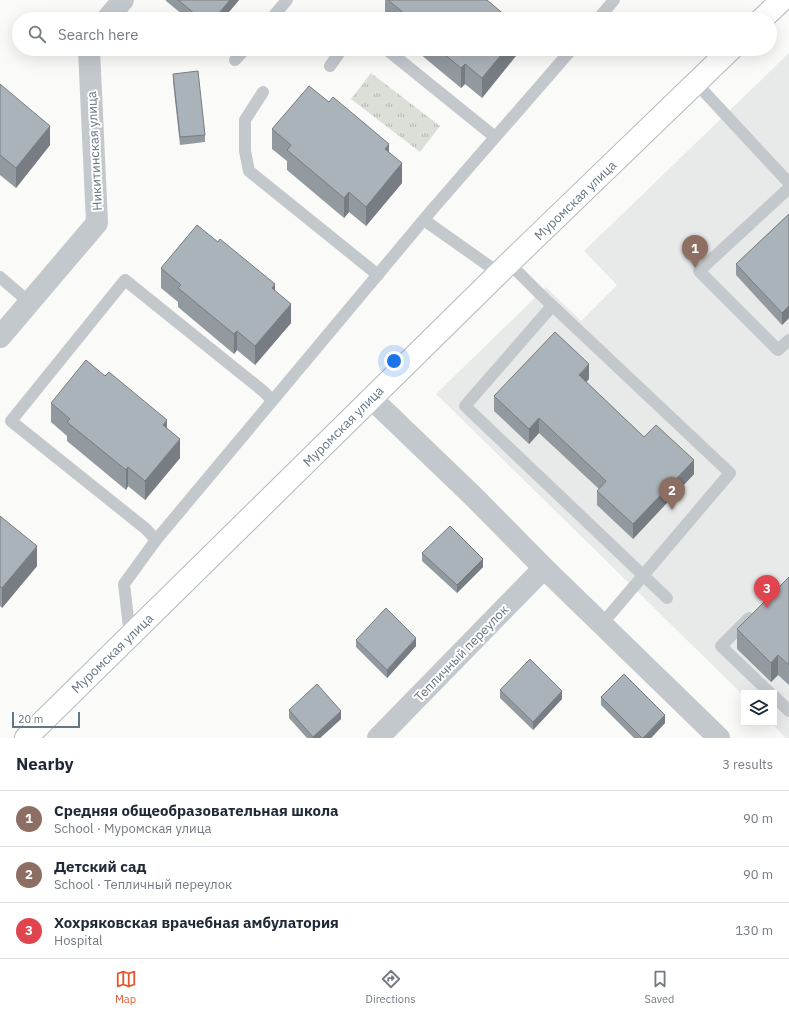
<!DOCTYPE html>
<html lang="en">
<head>
<meta charset="utf-8">
<style>
  body { margin:0; font-family:"IBM Plex Sans",sans-serif; background:#f2f2f3; color:#1f2937 }
  .controls { position:absolute; right:12px; bottom:12px; display:grid; overflow:hidden; border-radius:0px; box-shadow:0 4px 16px #0002 }
  .controls button { width:36px; height:36px; display:grid; place-items:center; padding:0; border:0; border-bottom:1px solid #e0e1e3; background:#fff; color:#1f2937; font:20px sans-serif }
  .scale { position:absolute; left:12px; bottom:10px; width:68px; box-sizing:border-box; padding-left:4px; border:2px solid #657683; border-top:0; font-size:11px; line-height:14px; white-space:nowrap; color:#657683; -webkit-text-stroke:3px #fff; paint-order:stroke }
  .you { position:absolute; left:394px; top:361px; width:14px; height:14px; margin:-10px; border:3px solid #fff; border-radius:50%; background:#1a73e8; box-shadow:0 0 0 6px #1a73e833 }
  .badge { display:grid; place-items:center; width:26px; height:26px; border-radius:50%; background:#e4572e; color:#fff; font-size:13px; font-weight:700 }
  .pin { position:absolute; translate:-50% -33px; filter:drop-shadow(0 1px 2px #0008) }
  .pin::after { content:''; position:absolute; top:21px; width:14px; height:12px; background:inherit; clip-path:polygon(0 0,100% 0,50% 100%) }
  .list { margin:0; padding:0; list-style:none }
  h2 { display:flex; justify-content:space-between; align-items:center; height:52px; margin:0; padding:0 16px; font-size:17px }
  h2 small { font-size:13px; font-weight:400; color:#747a83 }
  .list li { display:grid; grid-template-columns:26px 1fr auto; gap:12px; align-items:center; box-sizing:border-box; height:56px; padding:0 16px; border-top:1px solid #e0e1e3 }
  .list b { display:block; font-size:15px; white-space:nowrap }
  .list p { margin:0; font-size:13px; white-space:nowrap; color:#747a83 }
  .list em { font-size:13px; font-style:normal; color:#747a83 }
  .icon { flex:none; width:22px; height:22px; fill:none; stroke:currentColor; stroke-width:2; stroke-linecap:round; stroke-linejoin:round }
  .map { position:relative; flex:none; width:789px; height:738px; overflow:hidden }
  .search { position:absolute; background:#fff; box-shadow:0 4px 16px #0002; left:12px; right:12px; top:12px; height:44px; display:flex; align-items:center; gap:10px; box-sizing:border-box; padding:0 14px; border-radius:22px; color:#747a83; font-size:15px }
  .sheet { height:220px; background:#fff }
  nav { display:flex; justify-content:space-around; align-items:center; box-sizing:border-box; height:56px; border-top:1px solid #e0e1e3; background:#fff; font-size:11px; color:#747a83 }
  nav a { display:grid; justify-items:center; gap:2px }
  nav .on { color:#e4572e }
  .map>svg:first-child { display:block }
</style>
</head>
<body>
<div class="map">
<svg width="789" height="738" viewBox="0 0 789 738">
  <defs>
    <pattern id="grass-tufts" width="24" height="20" patternUnits="userSpaceOnUse"><rect width="24" height="20" fill="#dadfd7"/><path d="M3 7l-1-3M5 7V3M7 7l1-3M15 17l-1-3M17 17v-4M19 17l1-3" fill="none" stroke="#b4b9b4"/></pattern>
  </defs>
  <rect width="100%" height="100%" fill="#fafaf8"/>
  <polygon fill="#e8e9e9" points="789,53 789,738 786,738 771,723 774,723 774,693 744,693 744,696 436,394 546,287 581,321 617,285 584,251"/>
  <polygon fill="url(#grass-tufts)" points="371,73 440,126 420,152 351,99"/>
  <g fill="none" stroke-linecap="round" stroke-linejoin="round">
    <defs>
      <g id="secondary">
        <polyline points="762,19 782,0"/>
        <polyline points="26,738 505,267 731,49"/>
      </g>
    </defs>
    <use href="#secondary" stroke="#b3babf" stroke-width="24"/>
    <g stroke="#c3c8cc" stroke-width="12">
      <polyline points="271,19 287,0"/>
      <polyline points="598,19 614,0"/>
      <polyline points="386,49 495,137"/>
      <polyline points="235,60 245,49"/>
      <polyline points="330,66 342,49"/>
      <polyline points="696,83 789,183"/>
      <polyline points="263,92 245,120 245,151 249,171 378,275"/>
      <polyline points="789,188 699,271 778,350 789,340"/>
      <polyline points="424,220 499,273"/>
      <polyline points="509,263 540,294 730,473 602,624"/>
      <polyline points="0,277 29,302"/>
      <polyline points="552,306 465,406 667,598"/>
      <polyline points="156,540 146,529 11,421 125,280 263,391 272,400"/>
      <polyline points="749,618 721,646 770,693"/>
      <polyline points="130,636 124,584 156,540 431,211 572,49"/>
      <polyline points="774,696 789,711"/>
    </g>
    <g stroke="#c3c8cc" stroke-width="22">
      <polyline points="107,19 123,0"/>
      <polyline points="0,337 97,223 89,49"/>
      <polyline points="371,398 475,498 544,568 719,738"/>
      <polyline points="378,738 544,568"/>
    </g>
    <use href="#secondary" stroke="#fff" stroke-width="22"/>
  </g>
  <g fill="#929a9f">
    <polygon points="166,0 239,0 223,19 188,19 166,1"/>
    <polygon points="385,0 487,0 506,19 387,19 385,18"/>
    <polygon points="414,49 519,49 519,52 482,98 465,84 461,88"/>
    <polygon points="173,74 205,135 205,142 180,145 173,82"/>
    <polygon points="0,84 50,145 16,188 0,175"/>
    <polygon points="272,129 389,152 402,183 366,226 349,212 344,218 287,170 287,161 272,149"/>
    <polygon points="789,214 789,318 782,325 736,275 736,264"/>
    <polygon points="161,268 275,291 291,323 255,365 237,350 234,354 178,307 178,302 161,288"/>
    <polygon points="589,379 586,382 644,437 694,474 633,539 597,505 597,491 599,489 539,433 529,444 494,411 494,396"/>
    <polygon points="51,403 167,428 180,458 145,500 128,486 126,490 67,441 67,436 51,422"/>
    <polygon points="0,516 37,566 2,608 0,606"/>
    <polygon points="422,553 483,567 457,593 422,561"/>
    <polygon points="789,577 789,685 778,675 771,682 737,649 737,629"/>
    <polygon points="356,640 416,646 387,678 356,647"/>
    <polygon points="500,690 562,699 533,730 500,698"/>
    <polygon points="601,697 665,723 651,738 634,738 601,705"/>
    <polygon points="289,710 341,719 320,738 307,738 289,718"/>
  </g>
  <g fill="#777d82">
    <polygon points="230,0 239,0 223,19 214,19"/>
    <polygon points="506,49 519,49 519,52 482,98 482,78"/>
    <polygon points="465,64 465,84 461,88 461,68"/>
    <polygon points="50,126 50,145 16,188 16,168"/>
    <polygon points="389,144 389,164 385,149"/>
    <polygon points="402,163 402,183 366,226 366,207"/>
    <polygon points="349,192 349,212 344,218 344,198"/>
    <polygon points="275,284 275,303 272,288"/>
    <polygon points="291,304 291,323 255,365 255,346"/>
    <polygon points="789,306 789,318 782,325 782,313"/>
    <polygon points="237,331 237,350 234,354 234,334"/>
    <polygon points="589,364 589,379 579,390 579,375"/>
    <polygon points="539,418 539,433 529,444 529,429"/>
    <polygon points="167,420 167,440 163,425"/>
    <polygon points="180,439 180,458 145,500 145,481"/>
    <polygon points="694,460 694,474 633,539 633,524"/>
    <polygon points="128,467 128,486 126,490 126,470"/>
    <polygon points="37,546 37,566 2,608 2,588"/>
    <polygon points="483,559 483,567 457,593 457,585"/>
    <polygon points="416,638 416,646 387,678 387,670"/>
    <polygon points="778,655 778,675 771,682 771,663"/>
    <polygon points="562,691 562,699 533,730 533,722"/>
    <polygon points="341,711 341,719 320,738 313,738 313,737"/>
    <polygon points="665,715 665,723 651,738 643,738"/>
  </g>
  <g fill="#aab3b9" stroke="#777d82">
    <polygon points="178,0 230,0 214,19 201,19"/>
    <polygon points="388,0 487,0 506,16 503,19 402,19 405,14"/>
    <polygon points="438,49 506,49 482,78 465,64 461,68"/>
    <polygon points="198,71 205,135 180,137 173,74"/>
    <polygon points="0,84 50,126 16,168 0,155"/>
    <polygon points="309,86 329,102 333,97 389,144 385,149 402,163 366,207 349,192 344,198 287,150 291,145 272,129"/>
    <polygon points="789,214 789,306 782,313 736,264"/>
    <polygon points="197,225 218,242 220,239 275,284 272,288 291,304 255,346 237,331 234,334 178,288 181,285 161,268"/>
    <polygon points="555,332 589,364 579,375 644,437 656,425 694,460 633,524 597,491 606,481 539,418 529,429 494,396"/>
    <polygon points="86,360 105,376 109,372 167,420 163,425 180,439 145,481 128,467 126,470 67,422 70,419 51,403"/>
    <polygon points="0,516 37,546 2,588 0,586"/>
    <polygon points="450,526 483,559 457,585 422,553"/>
    <polygon points="789,577 789,665 778,655 771,663 737,629"/>
    <polygon points="386,608 416,638 387,670 356,640"/>
    <polygon points="530,659 562,691 533,722 500,690"/>
    <polygon points="624,674 665,715 643,738 642,738 601,697"/>
    <polygon points="317,684 341,711 313,737 289,710"/>
  </g>
  <g text-anchor="middle" stroke-width="4" stroke-linejoin="round" paint-order="stroke">
    <g font-size="13" fill="#657683" stroke="#fff">
      <text transform="translate(94 151) rotate(-93)" y="5">Никитинская улица</text>
      <text transform="translate(575 200) rotate(-44)" y="5">Муромская улица</text>
      <text transform="translate(343 426) rotate(-45)" y="5">Муромская улица</text>
      <text transform="translate(112 653) rotate(-44)" y="5">Муромская улица</text>
      <text transform="translate(461 653) rotate(-46)" y="5">Тепличный переулок</text>
    </g>
  </g>
</svg>
<div class="controls">
<button><svg class="icon" aria-label="layers" viewBox="0 0 24 24"><path d="M12 4l9 5-9 5-9-5zM3 14l9 5 9-5"/></svg></button>
</div>
<div class="scale">20 m</div>
<div class="you"></div>
<div class="pin badge" style="left:695px;top:268px;background:#8d6e63">1</div>
<div class="pin badge" style="left:672px;top:510px;background:#8d6e63">2</div>
<div class="pin badge" style="left:767px;top:608px;background:#e0444e">3</div>
<div class="search"><svg class="icon" aria-label="search" viewBox="0 0 24 24"><circle cx="10" cy="10" r="6"/><path d="M15 15l6 6"/></svg>Search here</div>
</div>
<section class="sheet">
<h2>Nearby<small>3 results</small></h2>
<ul class="list">
<li><span class="badge" style="background:#8d6e63">1</span><div><b>Средняя общеобразовательная школа</b><p>School · Муромская улица</p></div><em>90 m</em></li>
<li><span class="badge" style="background:#8d6e63">2</span><div><b>Детский сад</b><p>School · Тепличный переулок</p></div><em>90 m</em></li>
<li><span class="badge" style="background:#e0444e">3</span><div><b>Хохряковская врачебная амбулатория</b><p>Hospital</p></div><em>130 m</em></li>
</ul>
</section>
<nav>
<a class="on"><svg class="icon" aria-label="map" viewBox="0 0 24 24"><path d="M3 6l6-2 6 2 6-2v14l-6 2-6-2-6 2zM9 4v14M15 6v14"/></svg>Map</a>
<a><svg class="icon" aria-label="directions" viewBox="0 0 24 24"><path d="M12 3l9 9-9 9-9-9zM9 14v-3h6M13 9l2 2-2 2"/></svg>Directions</a>
<a><svg class="icon" aria-label="saved" viewBox="0 0 24 24"><path d="M7 4h10v16l-5-4-5 4z"/></svg>Saved</a>
</nav>
</body>
</html>
